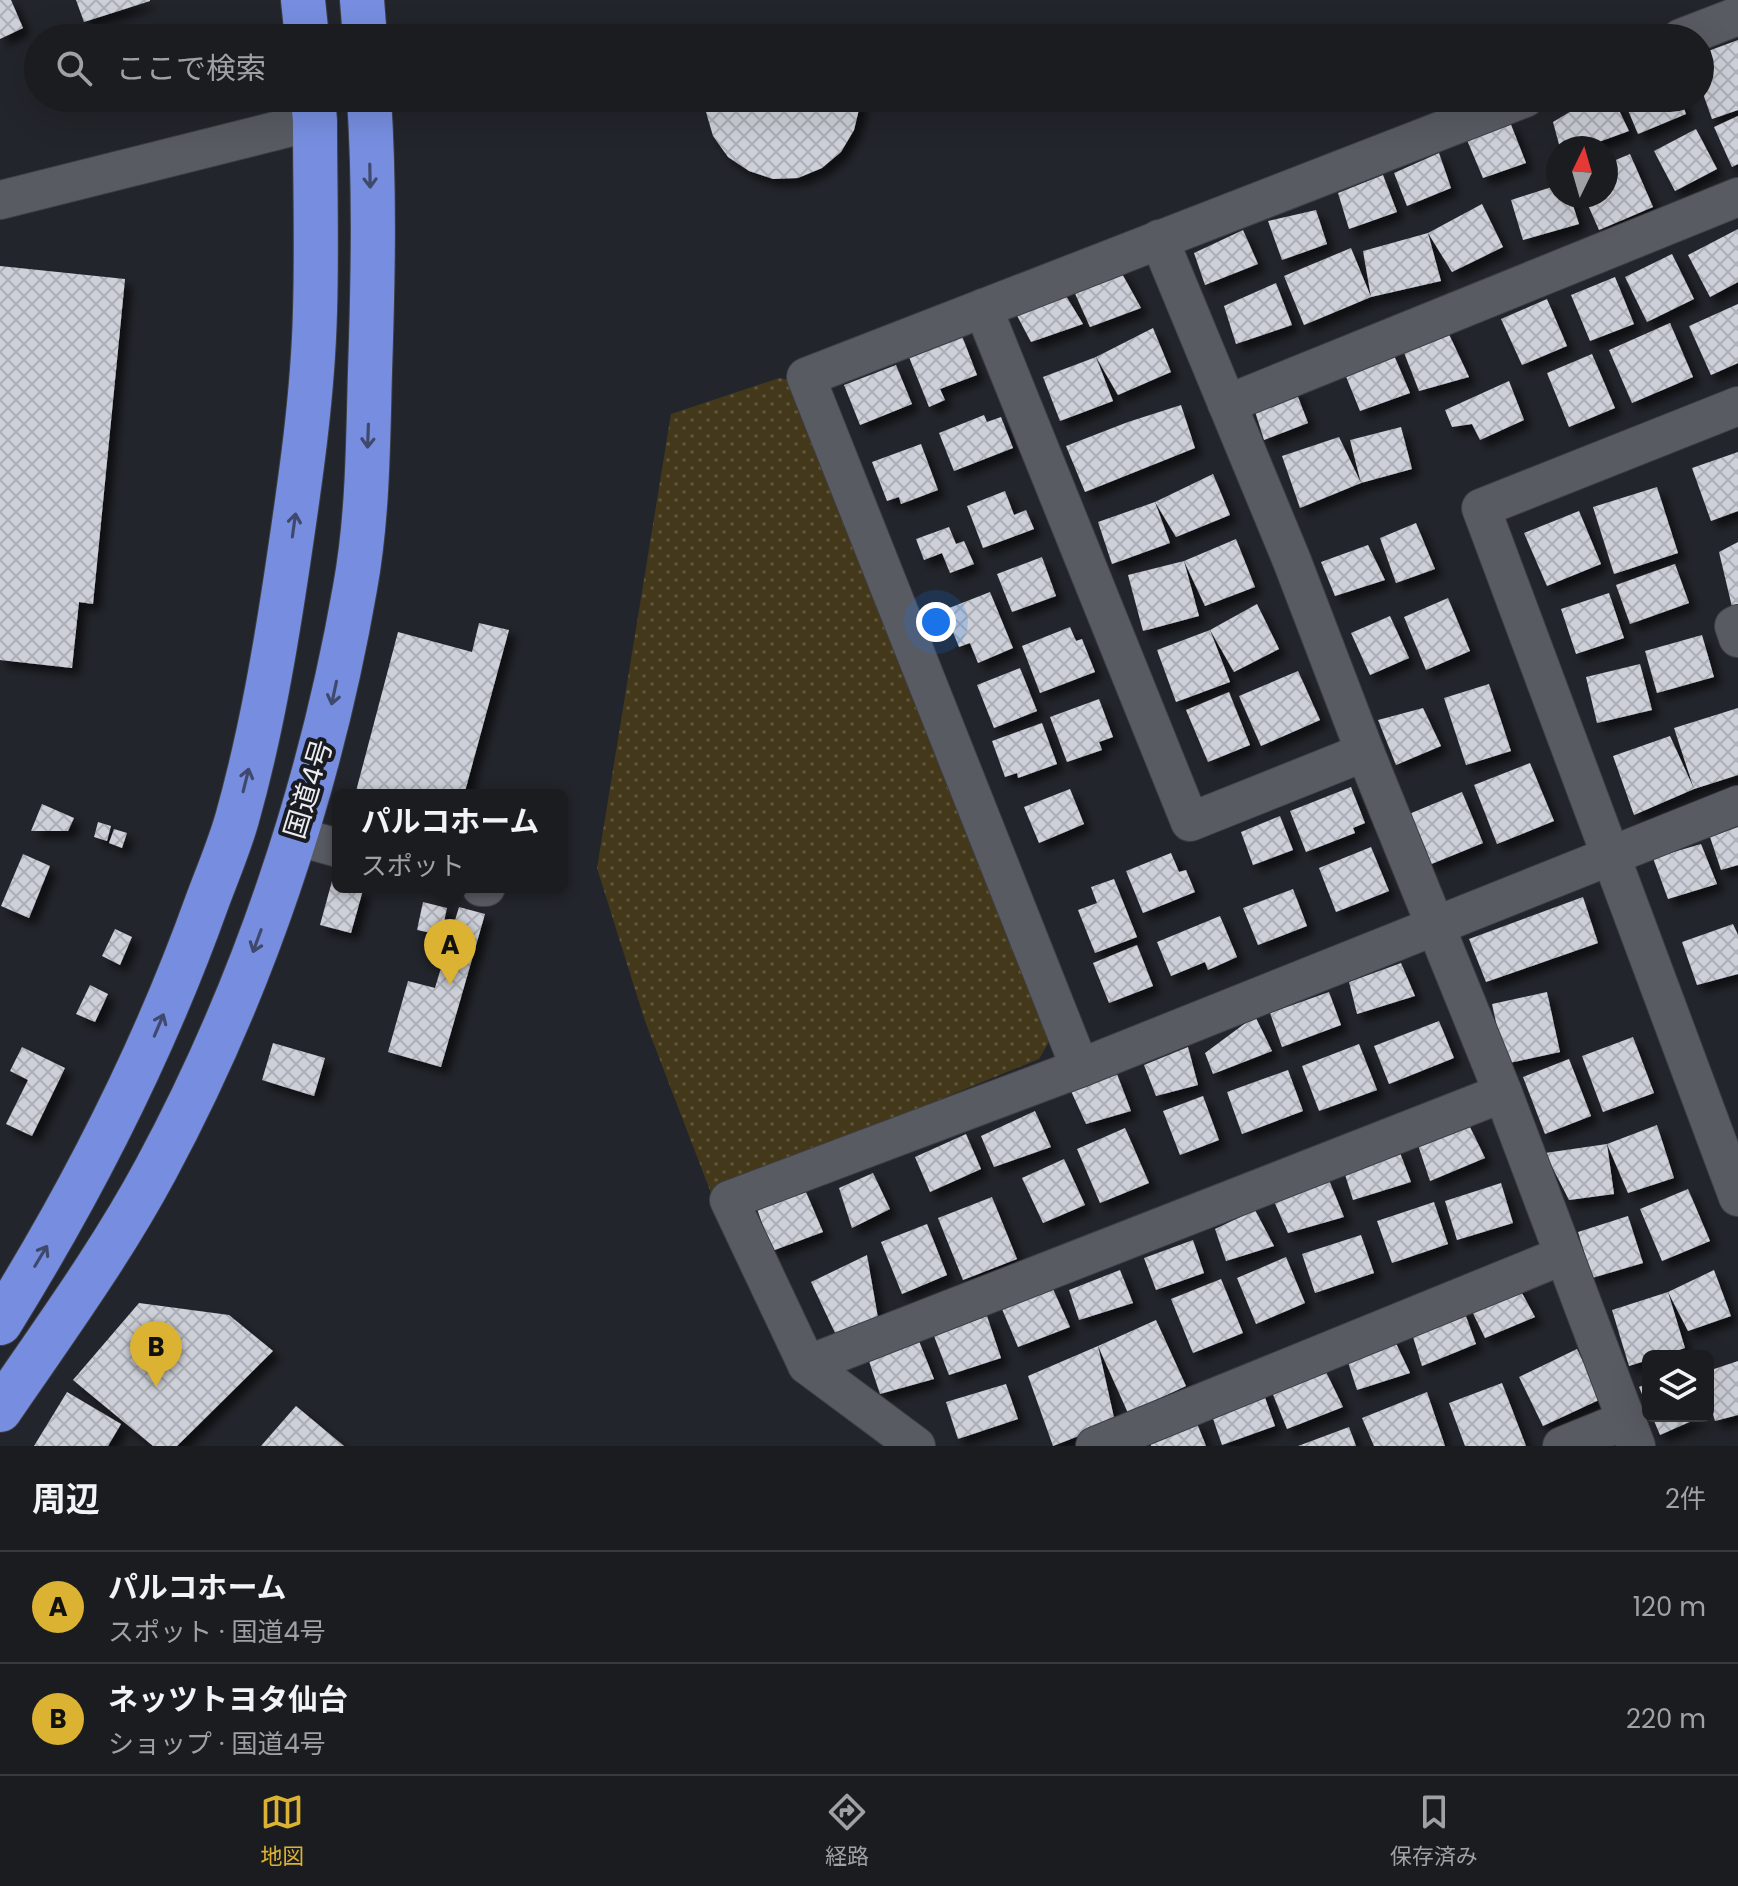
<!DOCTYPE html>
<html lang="ja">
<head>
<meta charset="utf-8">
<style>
  body { margin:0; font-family:Poppins,"Noto Sans JP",sans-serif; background:#27292d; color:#f1f3f6 }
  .controls { position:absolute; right:24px; bottom:24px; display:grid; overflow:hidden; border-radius:12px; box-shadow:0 8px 32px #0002 }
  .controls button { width:72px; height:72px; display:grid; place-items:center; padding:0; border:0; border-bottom:2px solid #383a3e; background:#1a1c20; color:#f1f3f6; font:40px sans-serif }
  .compass { position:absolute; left:1546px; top:136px; width:72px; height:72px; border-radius:50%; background:#1a1c20; box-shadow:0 8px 32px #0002; rotate:5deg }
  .you { position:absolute; left:936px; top:622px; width:28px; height:28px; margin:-20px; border:6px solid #fff; border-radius:50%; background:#1a73e8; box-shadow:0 0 0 12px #1a73e833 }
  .badge { display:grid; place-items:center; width:52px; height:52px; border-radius:50%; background:#dcb233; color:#111; font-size:26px; font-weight:700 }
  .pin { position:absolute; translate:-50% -66px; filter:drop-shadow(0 2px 4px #0008) }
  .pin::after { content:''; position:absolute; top:42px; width:28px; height:24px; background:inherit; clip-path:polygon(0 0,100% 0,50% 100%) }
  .popup { position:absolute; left:332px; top:789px; width:236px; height:104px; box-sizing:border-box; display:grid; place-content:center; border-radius:12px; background:#1a1c20; filter:drop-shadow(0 2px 6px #0005); font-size:26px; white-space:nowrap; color:#9fa1a5 }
  .popup b { font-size:30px; color:#f1f3f6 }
  .popup::after { content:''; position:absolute; left:50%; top:100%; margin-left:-16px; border:16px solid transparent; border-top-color:#1a1c20 }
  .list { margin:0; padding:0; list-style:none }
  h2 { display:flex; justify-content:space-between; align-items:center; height:104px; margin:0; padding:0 32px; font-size:34px }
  h2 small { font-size:26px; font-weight:400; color:#9fa1a5 }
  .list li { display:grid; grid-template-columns:52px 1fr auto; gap:24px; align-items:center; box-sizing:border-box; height:112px; padding:0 32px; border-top:2px solid #383a3e }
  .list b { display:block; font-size:30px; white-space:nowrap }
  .list p { margin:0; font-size:26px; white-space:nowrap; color:#9fa1a5 }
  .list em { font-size:26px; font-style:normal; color:#9fa1a5 }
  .icon { flex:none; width:44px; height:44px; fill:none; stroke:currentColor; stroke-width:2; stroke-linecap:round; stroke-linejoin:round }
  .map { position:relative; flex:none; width:1738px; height:1446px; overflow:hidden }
  .search { position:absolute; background:#1a1c20; box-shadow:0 8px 32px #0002; left:24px; right:24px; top:24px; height:88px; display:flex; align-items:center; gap:20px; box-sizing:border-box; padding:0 28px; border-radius:44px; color:#9fa1a5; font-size:30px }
  .sheet { height:328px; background:#1a1c20 }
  nav { display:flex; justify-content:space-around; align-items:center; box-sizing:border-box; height:112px; border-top:2px solid #383a3e; background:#1a1c20; font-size:22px; color:#9fa1a5 }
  nav a { display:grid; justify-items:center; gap:4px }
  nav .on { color:#dcb233 }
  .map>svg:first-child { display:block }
</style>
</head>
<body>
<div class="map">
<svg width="1738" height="1446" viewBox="0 0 1738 1446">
  <defs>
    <pattern id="park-dots" width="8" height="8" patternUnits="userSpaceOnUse" patternTransform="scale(2)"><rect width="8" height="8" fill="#44381a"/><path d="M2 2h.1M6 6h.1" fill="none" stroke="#5f553c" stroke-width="1.8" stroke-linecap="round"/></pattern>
    <pattern id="building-cross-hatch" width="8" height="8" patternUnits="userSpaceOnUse" patternTransform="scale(2)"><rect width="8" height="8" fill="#cdd0d8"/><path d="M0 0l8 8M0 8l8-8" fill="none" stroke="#abaeb4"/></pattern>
    <filter id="shadow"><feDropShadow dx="7" dy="7" stdDeviation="4" flood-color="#0009"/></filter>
  </defs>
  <rect width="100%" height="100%" fill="#22252b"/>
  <polygon fill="url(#park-dots)" points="779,378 794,381 1053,1035 1039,1059 711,1193 645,1021 597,868 671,414"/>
  <g fill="url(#building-cross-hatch)" filter="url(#shadow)">
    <polygon points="0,0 11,0 23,28 0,39"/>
    <polygon points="76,0 150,0 150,1 84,22"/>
    <polygon points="778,25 803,28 825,38 741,38 753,31"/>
    <polygon points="1738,40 1738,110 1712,119 1700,85 1700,54"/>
    <polygon points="706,98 859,98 860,105 854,130 841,152 822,168 798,178 773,179 749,171 728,157 713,136 706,112"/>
    <polygon points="1593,98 1613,98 1629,131 1582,148 1560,148 1553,122"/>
    <polygon points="1623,98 1680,98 1686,114 1638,134"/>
    <polygon points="1738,116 1738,164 1732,167 1714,127"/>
    <polygon points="1510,122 1526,163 1483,178 1467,140"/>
    <polygon points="1696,129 1717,169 1675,191 1654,151"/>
    <polygon points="1439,153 1451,188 1407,206 1394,173"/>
    <polygon points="1630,154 1653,207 1599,230 1584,196 1606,196 1606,164"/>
    <polygon points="1383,175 1397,212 1349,229 1338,193"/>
    <polygon points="1558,185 1558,196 1570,196 1579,224 1523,240 1511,200"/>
    <polygon points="1482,204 1503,247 1452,272 1428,233"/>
    <polygon points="1316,210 1327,244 1282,260 1268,221"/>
    <polygon points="1738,229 1738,282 1710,297 1688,255"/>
    <polygon points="1243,230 1258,264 1205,285 1194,253"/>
    <polygon points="1428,233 1441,281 1371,297 1304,325 1284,276 1351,248 1371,297 1363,251"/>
    <polygon points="1672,254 1694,299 1647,322 1625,277"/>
    <polygon points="0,266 125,279 93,604 79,602 72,668 0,660"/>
    <polygon points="1120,270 1141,308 1090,327 1073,289"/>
    <polygon points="1615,277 1634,324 1590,341 1571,295"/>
    <polygon points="1276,283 1292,325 1236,344 1224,306"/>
    <polygon points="1063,291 1083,324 1031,342 1013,308"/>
    <polygon points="1547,299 1567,346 1522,365 1501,319"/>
    <polygon points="1738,304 1738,363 1711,375 1689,326"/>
    <polygon points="1670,323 1693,377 1632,403 1609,350"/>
    <polygon points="1153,328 1171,372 1118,395 1096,357"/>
    <polygon points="1447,330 1469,377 1419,391 1403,350"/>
    <polygon points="962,336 977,375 940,389 945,400 929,407 909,357"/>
    <polygon points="1393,353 1410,393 1360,411 1345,374"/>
    <polygon points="1592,354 1615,408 1569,427 1547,373"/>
    <polygon points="1096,357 1113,401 1060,421 1043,377"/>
    <polygon points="896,365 912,404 860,425 844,385"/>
    <polygon points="1509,381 1524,420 1480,440 1472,424 1452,427 1445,410"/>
    <polygon points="1295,389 1308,423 1264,440 1253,405"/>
    <polygon points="1181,405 1195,448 1085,492 1066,446 1128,422"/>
    <polygon points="984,415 987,422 1001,417 1013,448 954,471 939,433"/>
    <polygon points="1401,427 1412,469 1361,483 1300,508 1282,456 1339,437 1361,483 1350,440"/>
    <polygon points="921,444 938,490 901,504 899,497 887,501 872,462"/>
    <polygon points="1738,452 1738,511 1711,521 1692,468"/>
    <polygon points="1213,474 1230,515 1176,537 1155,502"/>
    <polygon points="1657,487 1678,553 1614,574 1593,507"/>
    <polygon points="1005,491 1014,515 1026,510 1034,529 983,548 967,506"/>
    <polygon points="1155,502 1170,543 1112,564 1098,522"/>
    <polygon points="1579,511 1601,564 1547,586 1524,533"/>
    <polygon points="1416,523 1435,569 1396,583 1380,538"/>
    <polygon points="949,527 956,544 964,541 974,564 950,573 942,553 924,560 916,539"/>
    <polygon points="1236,539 1255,587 1205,606 1184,561 1199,616 1143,631 1128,575 1184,561"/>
    <polygon points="1738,542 1738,608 1733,611 1719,552"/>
    <polygon points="1368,545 1385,580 1335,596 1321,562"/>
    <polygon points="1042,557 1056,596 1012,612 997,574"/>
    <polygon points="1675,564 1689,603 1630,624 1616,585"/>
    <polygon points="990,592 1013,648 978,663 970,643 959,647 944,610"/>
    <polygon points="1609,593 1624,638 1576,654 1561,609"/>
    <polygon points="1448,598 1470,651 1426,670 1404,617"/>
    <polygon points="1257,604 1279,649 1234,672 1210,630"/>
    <polygon points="1390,616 1409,658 1370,675 1351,633"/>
    <polygon points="479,623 509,630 464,795 355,795 398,632 472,652"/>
    <polygon points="1070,627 1076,641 1082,639 1095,672 1040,693 1022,646"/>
    <polygon points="1210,630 1230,682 1176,702 1157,650"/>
    <polygon points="1702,635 1714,677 1657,693 1645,651"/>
    <polygon points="1640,664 1652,710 1597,723 1586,677"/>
    <polygon points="1020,668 1037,711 994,728 977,685"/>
    <polygon points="1298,671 1320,720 1261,746 1239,696"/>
    <polygon points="1489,684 1511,751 1466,765 1444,698"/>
    <polygon points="1229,692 1250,745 1208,762 1186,710"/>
    <polygon points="1099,699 1113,737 1099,742 1102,750 1067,762 1050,717"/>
    <polygon points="1423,708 1441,746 1396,765 1378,720"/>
    <polygon points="1738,708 1738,775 1694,789 1634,815 1613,756 1670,736 1694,789 1674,728"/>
    <polygon points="1042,723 1057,764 1018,778 1017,773 1005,777 992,741"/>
    <polygon points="1530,763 1554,821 1497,844 1474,785"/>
    <polygon points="1351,787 1365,823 1353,828 1355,833 1306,852 1290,811"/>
    <polygon points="1070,789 1084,824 1039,843 1024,807"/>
    <polygon points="1462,792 1483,843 1429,865 1409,814"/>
    <polygon points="42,804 74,818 68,831 31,831"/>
    <polygon points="1280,816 1293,850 1253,865 1241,832"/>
    <polygon points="98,822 111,826 107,841 94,837"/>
    <polygon points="1738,827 1738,865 1721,870 1710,837"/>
    <polygon points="114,829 127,833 122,848 109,843"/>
    <polygon points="1701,844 1717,884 1668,899 1653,858"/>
    <polygon points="1371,847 1389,891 1336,912 1319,868"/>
    <polygon points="1171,853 1179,872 1186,870 1195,892 1143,913 1126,871"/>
    <polygon points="23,854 50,866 29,918 1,906"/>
    <polygon points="1114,879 1137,937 1095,953 1078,910 1097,903 1091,887"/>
    <polygon points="332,881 338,883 338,887 363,890 351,933 320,925"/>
    <polygon points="1293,889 1307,926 1258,945 1243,908"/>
    <polygon points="1583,897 1598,943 1486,982 1469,939"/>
    <polygon points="423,902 447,908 441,935 417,930"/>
    <polygon points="459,907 485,914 441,1067 388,1052 408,981 435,988"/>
    <polygon points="1220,916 1237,957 1208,970 1205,962 1171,976 1157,942"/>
    <polygon points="1733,924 1738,935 1738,974 1697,985 1682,942"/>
    <polygon points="115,929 132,937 120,965 102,956"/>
    <polygon points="1137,945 1153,986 1109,1003 1093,963"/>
    <polygon points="1401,963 1415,996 1357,1014 1349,982"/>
    <polygon points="90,985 108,994 95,1022 76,1014"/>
    <polygon points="1329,992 1341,1025 1282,1047 1270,1013"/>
    <polygon points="1547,992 1560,1052 1505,1064 1492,1004"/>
    <polygon points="1255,1016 1272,1051 1213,1074 1205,1053"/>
    <polygon points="1439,1021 1454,1058 1389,1084 1374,1046"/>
    <polygon points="1633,1037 1654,1093 1603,1112 1582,1056"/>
    <polygon points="273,1043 325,1058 314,1096 262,1080"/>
    <polygon points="1359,1044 1377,1090 1319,1111 1302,1066"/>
    <polygon points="22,1047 65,1068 32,1136 6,1124 28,1080 10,1071"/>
    <polygon points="1188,1047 1198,1085 1156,1096 1144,1065"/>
    <polygon points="1569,1059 1591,1116 1545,1134 1523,1077"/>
    <polygon points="1288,1070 1303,1111 1242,1134 1227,1092"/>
    <polygon points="1117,1074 1131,1111 1086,1124 1071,1091"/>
    <polygon points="1203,1096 1219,1140 1180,1155 1163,1111"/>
    <polygon points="1035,1111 1051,1147 994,1167 981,1136"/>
    <polygon points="1657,1125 1674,1178 1628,1193 1607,1144"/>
    <polygon points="1470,1127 1485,1158 1430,1181 1418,1145"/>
    <polygon points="1125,1128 1149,1183 1100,1203 1077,1149"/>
    <polygon points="966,1134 981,1169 930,1192 915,1157"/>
    <polygon points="1607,1144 1614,1194 1569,1200 1545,1153"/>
    <polygon points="1399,1150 1411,1182 1353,1200 1343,1168"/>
    <polygon points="1064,1159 1085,1205 1043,1223 1022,1178"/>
    <polygon points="873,1173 890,1209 852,1228 839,1188"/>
    <polygon points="1329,1180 1344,1217 1288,1233 1273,1199"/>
    <polygon points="1501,1183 1513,1223 1457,1240 1445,1201"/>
    <polygon points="1688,1189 1710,1241 1662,1261 1640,1209"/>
    <polygon points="806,1192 823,1232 772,1251 757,1209"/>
    <polygon points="992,1197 1017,1259 963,1280 938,1218"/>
    <polygon points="1434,1202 1448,1244 1392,1263 1377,1221"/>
    <polygon points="1255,1210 1274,1246 1226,1261 1215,1229"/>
    <polygon points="1628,1216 1643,1263 1592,1278 1578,1232"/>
    <polygon points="927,1224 947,1275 902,1294 881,1242"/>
    <polygon points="1361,1235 1374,1273 1315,1293 1302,1254"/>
    <polygon points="1193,1240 1204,1273 1156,1290 1144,1258"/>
    <polygon points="867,1255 878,1318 837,1337 811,1282"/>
    <polygon points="1286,1257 1305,1303 1256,1324 1237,1278"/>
    <polygon points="1120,1270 1133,1303 1079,1320 1069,1290"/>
    <polygon points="1714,1270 1731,1316 1688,1331 1668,1292"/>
    <polygon points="1221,1279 1243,1333 1193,1353 1171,1299"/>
    <polygon points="1516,1282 1535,1317 1485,1338 1470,1307"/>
    <polygon points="1053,1289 1070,1327 1018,1347 1002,1309"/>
    <polygon points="1668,1292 1685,1348 1660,1356 1648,1356 1648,1360 1629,1366 1612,1310"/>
    <polygon points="139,1303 229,1315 273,1351 177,1446 153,1446 73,1380"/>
    <polygon points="1463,1308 1476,1344 1422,1366 1409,1324"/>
    <polygon points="987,1316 1001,1358 949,1375 934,1336"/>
    <polygon points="1156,1320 1186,1386 1128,1413 1098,1346"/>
    <polygon points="1393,1337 1410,1373 1357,1390 1345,1353"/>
    <polygon points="919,1341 934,1379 880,1394 869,1361"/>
    <polygon points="1098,1346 1115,1422 1053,1446 1028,1376"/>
    <polygon points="1577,1349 1601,1399 1543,1426 1519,1377"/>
    <polygon points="1738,1361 1738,1415 1715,1421 1708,1397 1708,1371"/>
    <polygon points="1326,1372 1343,1407 1287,1429 1272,1392"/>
    <polygon points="1502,1383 1526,1446 1465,1446 1449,1403"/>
    <polygon points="1648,1383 1648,1408 1639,1387"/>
    <polygon points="1006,1384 1018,1419 958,1439 946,1402"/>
    <polygon points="1262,1389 1275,1426 1222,1445 1209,1407"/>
    <polygon points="67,1392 121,1424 108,1446 34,1446"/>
    <polygon points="1427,1392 1445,1446 1374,1446 1362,1418"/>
    <polygon points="296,1406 344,1446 261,1446"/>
    <polygon points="1652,1416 1703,1416 1660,1435"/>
    <polygon points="1196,1421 1206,1446 1151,1446 1149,1440"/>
    <polygon points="1349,1427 1356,1446 1298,1446"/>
  </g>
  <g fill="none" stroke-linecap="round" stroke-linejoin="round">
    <defs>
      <g id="minor">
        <polyline points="1681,38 1738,16"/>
        <polyline points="0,200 315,121"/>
        <polyline points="1159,239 1292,561 1365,752 1503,1093 1636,1446"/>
        <polyline points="983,308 1190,822 1365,752"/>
        <polyline points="1227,404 1738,197"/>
        <polyline points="1738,406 1481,508 1738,1197"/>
        <polyline points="1738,624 1734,626 1738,638"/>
        <polyline points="295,836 338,848"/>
        <polyline points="481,887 486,887"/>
        <polyline points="1080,1068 806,377 1525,98"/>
        <polyline points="1503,1093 807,1365 729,1200 1080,1068 1738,805"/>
        <polyline points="807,1365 916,1446"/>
        <polyline points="1095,1446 1564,1255"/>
        <polyline points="1562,1446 1626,1420"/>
      </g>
      <g id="highway">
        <polyline points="303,0 307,38"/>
        <polyline points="362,0 365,38"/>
        <path d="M0 1323C83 1190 154 1050 207 902 217 875 229 847 237 819 261 734 276 645 289 557 301 476 313 394 315 311 317 248 315 184 315 121L313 98"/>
        <path d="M0 1410C54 1331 111 1253 156 1169 253 989 320 789 355 588 368 517 368 443 370 371 373 281 375 188 369 98"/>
      </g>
    </defs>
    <use href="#minor" stroke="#3d3f44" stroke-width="40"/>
    <use href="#highway" stroke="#3d3f44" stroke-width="46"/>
    <use href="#minor" stroke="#595b63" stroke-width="38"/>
    <use href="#highway" stroke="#778ee0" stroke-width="44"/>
  </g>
  <defs><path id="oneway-shaft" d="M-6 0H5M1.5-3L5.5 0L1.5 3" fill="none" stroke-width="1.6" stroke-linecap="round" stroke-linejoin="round" transform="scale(2)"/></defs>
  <g stroke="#3f496d">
    <use href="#oneway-shaft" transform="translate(370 176) rotate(89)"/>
    <use href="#oneway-shaft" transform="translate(368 436) rotate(92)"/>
    <use href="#oneway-shaft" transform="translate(294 525) rotate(-82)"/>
    <use href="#oneway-shaft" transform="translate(334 693) rotate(102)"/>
    <use href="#oneway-shaft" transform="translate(246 780) rotate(-76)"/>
    <use href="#oneway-shaft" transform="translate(257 941) rotate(110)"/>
    <use href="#oneway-shaft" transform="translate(159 1025) rotate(-67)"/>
    <use href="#oneway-shaft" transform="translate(41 1256) rotate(-59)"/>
  </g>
  <g text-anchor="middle" stroke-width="8" stroke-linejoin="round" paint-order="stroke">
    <g font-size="28" fill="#eaecf0" stroke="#191b21">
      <text transform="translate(308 789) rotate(-73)" y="10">国道4号</text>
    </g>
  </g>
</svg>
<div class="controls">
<button><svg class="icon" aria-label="layers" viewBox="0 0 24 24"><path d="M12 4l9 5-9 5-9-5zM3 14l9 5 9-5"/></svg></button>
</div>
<svg class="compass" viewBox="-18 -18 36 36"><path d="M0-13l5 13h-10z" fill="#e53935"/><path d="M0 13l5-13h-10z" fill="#9fa1a5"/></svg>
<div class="you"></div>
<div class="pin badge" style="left:450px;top:985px">A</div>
<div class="popup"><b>パルコホーム</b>スポット</div>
<div class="pin badge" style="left:156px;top:1387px">B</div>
<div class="search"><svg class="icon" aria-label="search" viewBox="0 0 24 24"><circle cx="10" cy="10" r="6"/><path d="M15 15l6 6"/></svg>ここで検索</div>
</div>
<section class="sheet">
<h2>周辺<small>2件</small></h2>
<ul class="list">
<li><span class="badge">A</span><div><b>パルコホーム</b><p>スポット · 国道4号</p></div><em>120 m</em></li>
<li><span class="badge">B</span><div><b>ネッツトヨタ仙台</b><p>ショップ · 国道4号</p></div><em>220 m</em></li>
</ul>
</section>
<nav>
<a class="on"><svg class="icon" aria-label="map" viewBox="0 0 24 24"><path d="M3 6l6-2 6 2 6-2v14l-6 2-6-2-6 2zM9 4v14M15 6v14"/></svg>地図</a>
<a><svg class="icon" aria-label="directions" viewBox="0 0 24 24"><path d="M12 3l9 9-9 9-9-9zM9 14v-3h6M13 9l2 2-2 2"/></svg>経路</a>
<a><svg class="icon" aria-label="saved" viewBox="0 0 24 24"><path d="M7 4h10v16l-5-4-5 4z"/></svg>保存済み</a>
</nav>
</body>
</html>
